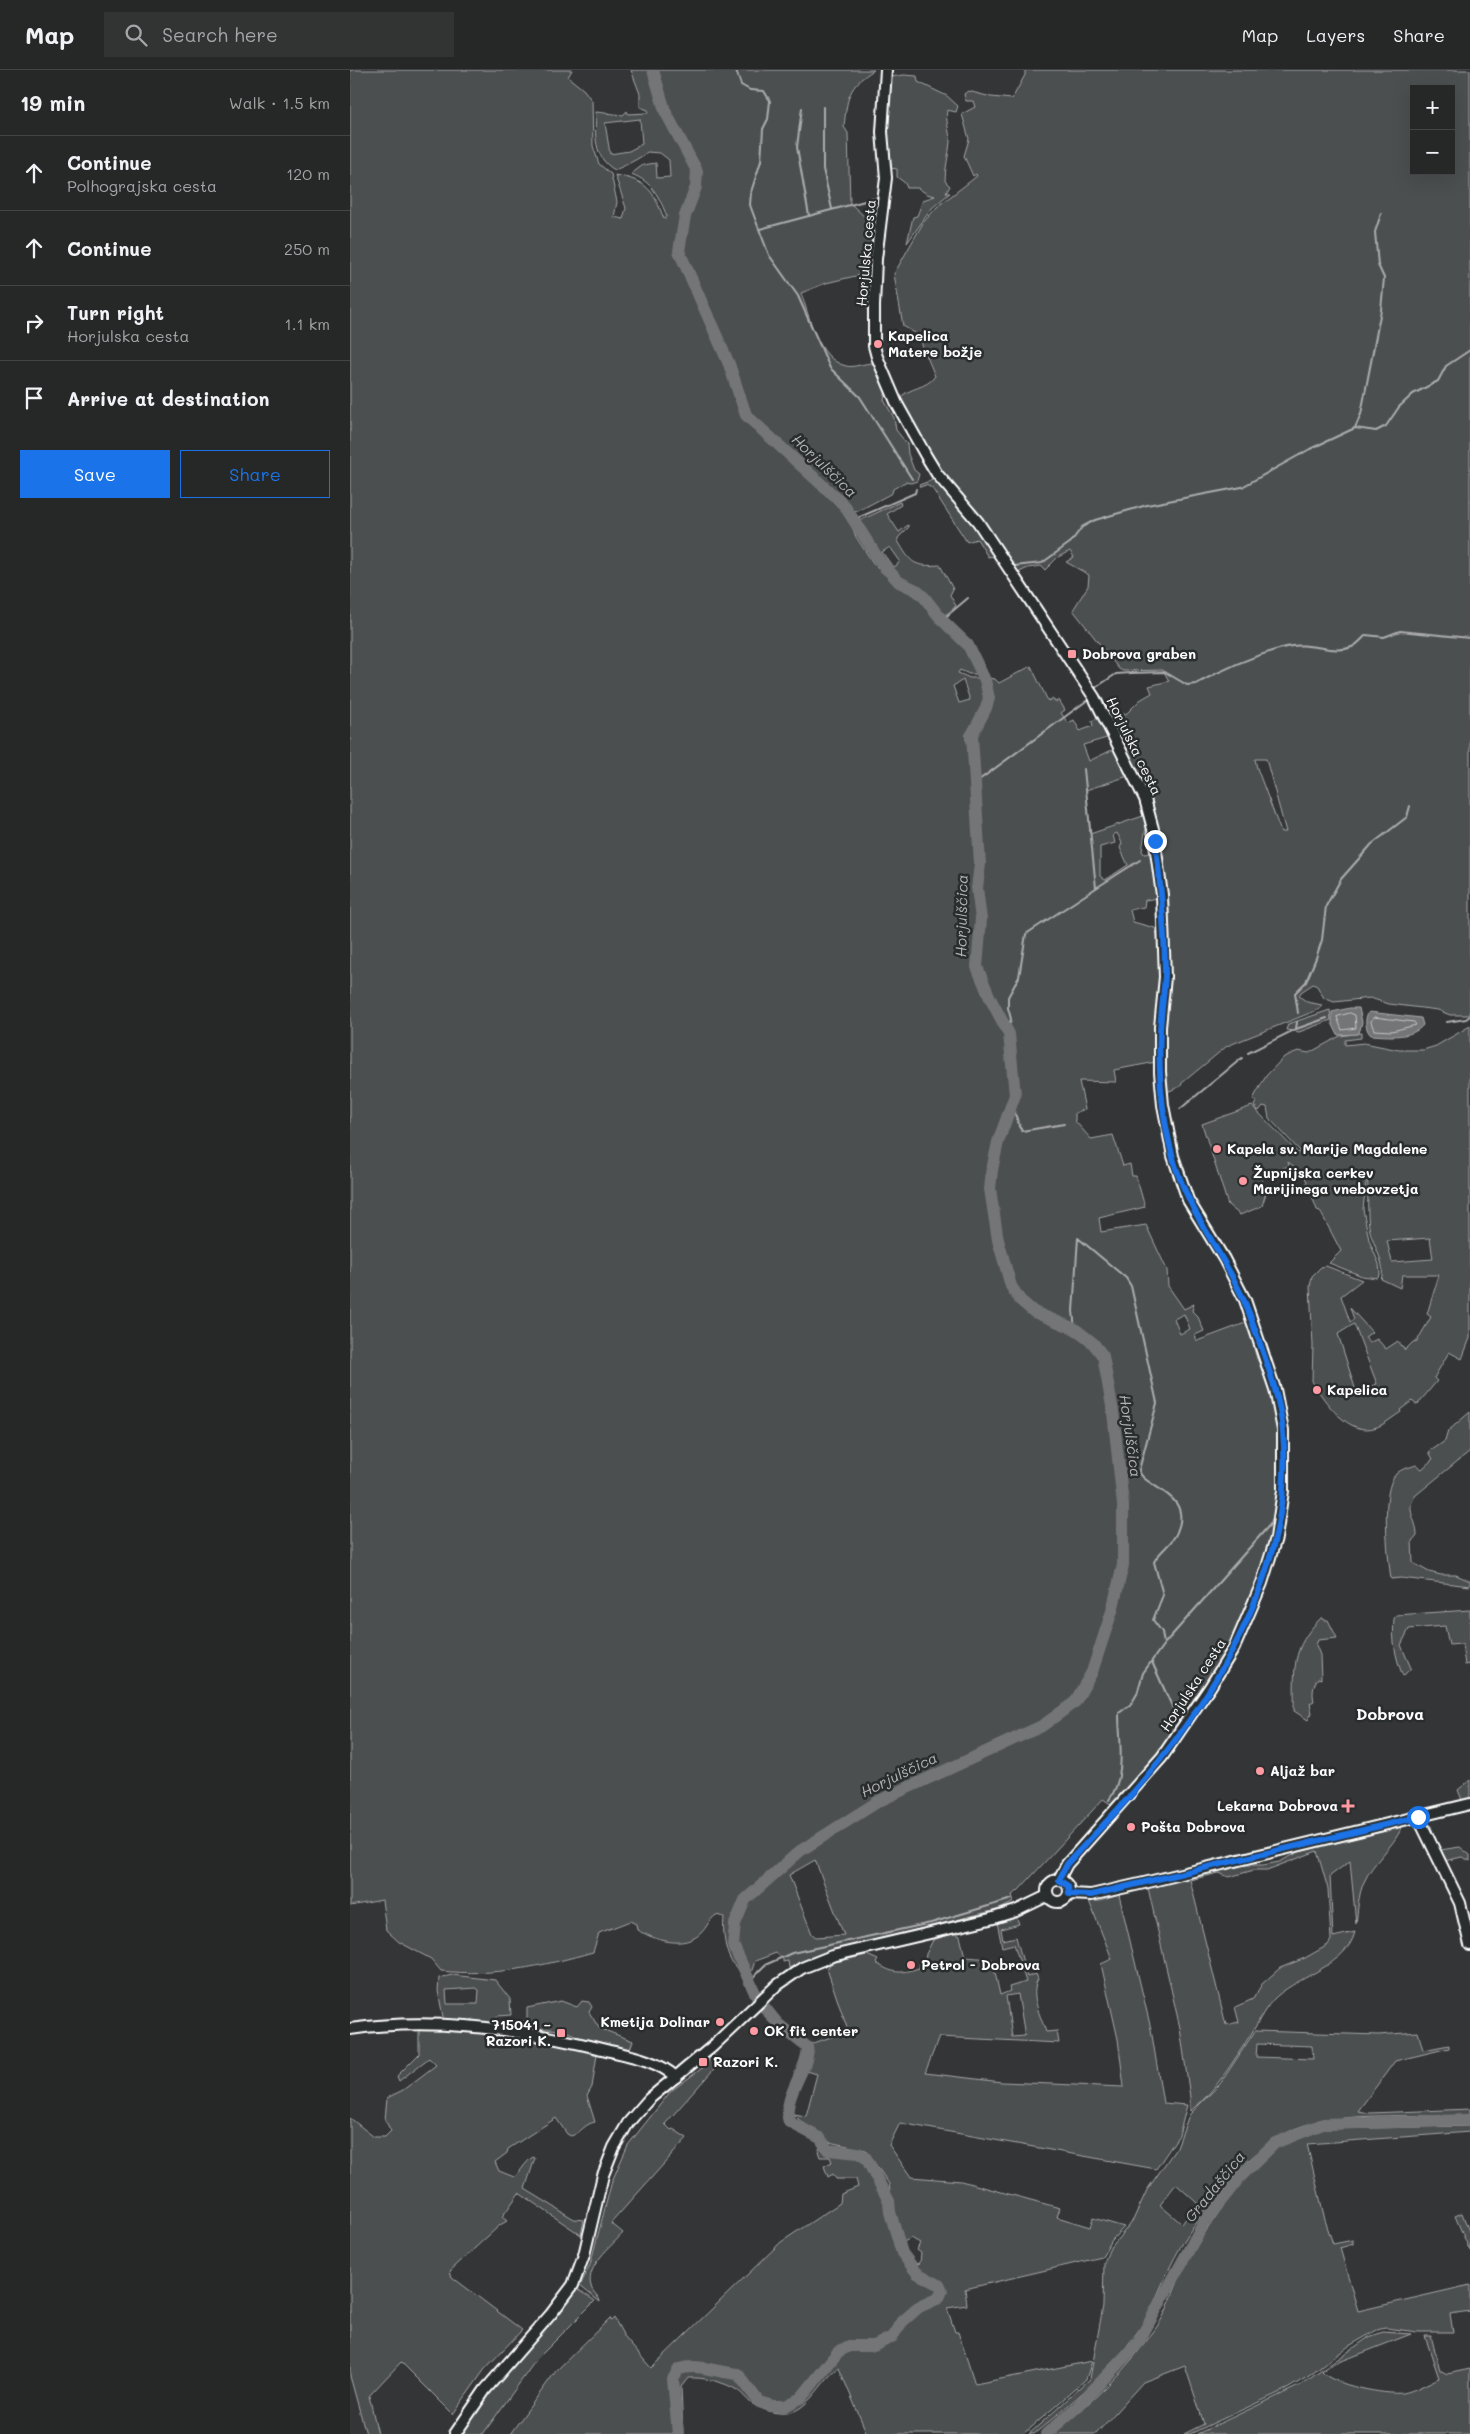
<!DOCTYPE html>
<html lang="en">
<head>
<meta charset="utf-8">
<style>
  body { margin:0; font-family:Mali,sans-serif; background:#323434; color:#f1f3f6 }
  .controls { position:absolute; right:15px; top:15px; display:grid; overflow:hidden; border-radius:0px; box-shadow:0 5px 20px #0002 }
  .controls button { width:45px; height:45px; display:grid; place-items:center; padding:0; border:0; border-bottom:1px solid #424445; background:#262828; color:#f1f3f6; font:25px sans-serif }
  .stop { position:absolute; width:15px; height:15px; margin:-11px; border:4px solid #1a73e8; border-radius:50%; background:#fff }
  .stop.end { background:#1a73e8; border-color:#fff; box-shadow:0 1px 5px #0008 }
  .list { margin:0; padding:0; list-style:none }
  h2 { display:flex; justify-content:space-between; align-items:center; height:65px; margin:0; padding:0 20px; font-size:21px }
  h2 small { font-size:16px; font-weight:400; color:#a4a6a8 }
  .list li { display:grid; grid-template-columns:32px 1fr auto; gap:15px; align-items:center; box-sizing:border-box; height:75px; padding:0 20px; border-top:1px solid #424445 }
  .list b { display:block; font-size:19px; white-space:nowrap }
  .list p { margin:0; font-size:16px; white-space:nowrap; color:#a4a6a8 }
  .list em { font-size:16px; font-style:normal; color:#a4a6a8 }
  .actions { display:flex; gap:10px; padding:15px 20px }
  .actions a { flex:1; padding:11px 0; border:1px solid #1a73e8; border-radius:0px; text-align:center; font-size:18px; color:#1a73e8 }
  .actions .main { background:#1a73e8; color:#fff }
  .icon { flex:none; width:28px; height:28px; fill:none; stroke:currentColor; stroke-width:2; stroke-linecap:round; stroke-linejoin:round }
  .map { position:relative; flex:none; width:1120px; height:2364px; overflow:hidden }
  header { display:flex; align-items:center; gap:30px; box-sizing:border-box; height:70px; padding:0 25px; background:#262828; border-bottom:1px solid #424445 }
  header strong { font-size:24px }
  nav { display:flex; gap:28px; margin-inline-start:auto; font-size:18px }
  .search { width:350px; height:45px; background:#323434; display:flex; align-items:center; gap:12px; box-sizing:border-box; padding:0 18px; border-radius:0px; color:#a4a6a8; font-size:19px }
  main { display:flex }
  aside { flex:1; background:#262828 }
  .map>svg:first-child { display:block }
</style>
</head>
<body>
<header>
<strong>Map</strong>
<div class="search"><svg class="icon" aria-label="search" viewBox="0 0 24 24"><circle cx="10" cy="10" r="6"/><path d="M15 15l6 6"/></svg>Search here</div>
<nav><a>Map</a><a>Layers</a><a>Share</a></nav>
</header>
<main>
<aside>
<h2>19 min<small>Walk · 1.5 km</small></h2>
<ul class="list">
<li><svg class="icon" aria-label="ahead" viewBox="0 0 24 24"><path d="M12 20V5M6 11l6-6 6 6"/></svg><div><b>Continue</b><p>Polhograjska cesta</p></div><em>120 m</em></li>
<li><svg class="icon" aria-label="ahead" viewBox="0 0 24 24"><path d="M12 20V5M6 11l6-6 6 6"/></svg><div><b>Continue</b></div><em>250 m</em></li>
<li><svg class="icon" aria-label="right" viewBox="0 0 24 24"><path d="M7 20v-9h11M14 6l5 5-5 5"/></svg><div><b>Turn right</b><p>Horjulska cesta</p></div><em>1.1 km</em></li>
<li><svg class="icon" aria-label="arrive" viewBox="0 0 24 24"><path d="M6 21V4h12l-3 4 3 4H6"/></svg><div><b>Arrive at destination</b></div></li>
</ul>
<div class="actions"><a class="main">Save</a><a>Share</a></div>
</aside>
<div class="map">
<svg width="1120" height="2364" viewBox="0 0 1120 2364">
  <rect width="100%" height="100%" fill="#333536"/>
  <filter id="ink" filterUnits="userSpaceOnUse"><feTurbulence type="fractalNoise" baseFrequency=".02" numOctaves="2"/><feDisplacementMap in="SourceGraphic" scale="10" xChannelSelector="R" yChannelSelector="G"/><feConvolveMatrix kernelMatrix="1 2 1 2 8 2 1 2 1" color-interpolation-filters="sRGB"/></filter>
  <g filter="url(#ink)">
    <g fill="#4c4f50" stroke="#a6a7a8" fill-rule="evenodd">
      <path d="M0 0H222L218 7 234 20 242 31 243 76 249 94 261 104 267 132 264 147 273 149 276 138 265 105C298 111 303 120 314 149L317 147C310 128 302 111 281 104L293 95 306 93 307 108 320 107 319 90 310 83 297 82C293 87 272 97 265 100 243 88 245 64 246 42L273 45 277 41 278 44 298 43V40L290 37V24L281 0H524C498 16 497 28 494 57L498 63 500 133 517 149 529 145 524 176 521 173C515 179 517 191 517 198L520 201 522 199V202L476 213 451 223C460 247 467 289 496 296 503 298 515 293 523 293L536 320 534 330 544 348 546 360 557 374 558 384 564 400 569 404 567 411 561 413 555 412 543 419 542 423 508 441 497 443 506 467 525 496 546 515 565 520 592 555 616 575 629 604H619L610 600 608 603 620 608H631C638 637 630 640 616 664V670L624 681 626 660 640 631 637 608 645 609 649 613 681 596 698 631 702 629 706 632 709 630 715 640 711 643 718 653 724 650 730 661 743 656 742 651 750 646 760 667 733 675 739 691 766 678 781 705 736 720 740 764 796 745 798 754 795 762 792 781 794 784 803 783 808 828 795 830 794 837 780 840 783 852 805 858 810 872 812 911 806 992 764 1000 766 1012 729 1011 735 1039 725 1043V1051L741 1069 763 1065 773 1096 780 1094 782 1106H786L795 1137 749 1148 751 1162 796 1155 817 1200 818 1216 834 1239 844 1234 842 1241 848 1247 854 1261 845 1265 847 1271 898 1252C902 1264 903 1278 907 1289 910 1296 915 1302 918 1309 922 1323 926 1339 929 1354 950 1495 852 1636 765 1737L753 1729 668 1821 662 1825 664 1832 650 1839 476 1882 439 1898 438 1891 433 1892V1889L426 1883 405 1891 401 1903C376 1905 372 1864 374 1847L366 1845C359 1850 357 1857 351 1863 334 1880 305 1870 287 1860L286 1854 280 1851 249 1863 243 1882C193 1896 144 1907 91 1901L81 1889 49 1872 36 1860 32 1830 0 1836ZM290 49 292 74 279 81 260 84 255 53ZM613 610 620 630 609 633 603 616ZM767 763 772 773 770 778 778 795 755 810 750 806V777L765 773 763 765ZM834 1244 840 1259 830 1264 824 1249ZM465 1790 494 1865 466 1867 462 1864 439 1805Z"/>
      <path d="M675 0H1120V945H1100L1088 940 1039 934 1020 928 984 932 974 928 967 916 963 914 951 922 949 926 957 932 972 935 970 939 877 976 832 1013 831 1016 817 1022 814 982 816 975 819 863 808 755 786 699 763 657 772 644H776L790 630 802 623 799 616 819 611 813 600 773 601 769 599 723 540 738 516 739 505 716 492 724 487 720 481 708 487 695 500 691 496 678 498 665 504 595 408 549 329C558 317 577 319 585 306L572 275V267L553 256 544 204 573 153 587 137 627 106 626 104 623 106 614 86 619 69 612 44 625 37 623 31H616L614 24 618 21 641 27 662 29 675 5ZM1064 19H1101V101H1064ZM905 689H916L936 762H931L907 698Z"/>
      <path d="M554 5 567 6 568 12 597 26 608 36 606 42 597 40C595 50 600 61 600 72 599 85 595 97 595 111L600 116 596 123H600L582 138 557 173 563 147 567 146 573 130 585 126 577 124 568 118H557L555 113 547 107V99L540 98 537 65 540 7Z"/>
      <polygon points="585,409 621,450 644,486 638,487 627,469 617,472 582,418 576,415 570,417 569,415"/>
      <path d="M550 432 551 435 537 444 549 462 558 455 559 457 548 468V471C561 493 563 497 590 495L603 519 600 525 606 536 597 544 591 545 565 515 555 512 540 500 509 451ZM540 477 550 491 546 496 543 497 532 482Z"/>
      <polygon points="980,940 981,950 949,962 936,960 938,954"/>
      <path d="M1120 956V1268L1112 1289 1099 1282 1084 1308 1087 1311 1067 1335 1062 1331 1050 1340 1051 1342C1043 1347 1035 1354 1027 1357 999 1368 974 1331 962 1311L963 1275 960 1217 962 1206 971 1197 976 1196 1012 1210 991 1226 1000 1252 1004 1249 1000 1238 1022 1262 1015 1267 1019 1273 1027 1269 1036 1279 1048 1271 1055 1280 1063 1272 1067 1271 1081 1247 1077 1244 1089 1205H1052L1050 1218 1031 1209C1037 1194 1023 1176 1020 1161 1016 1147 1019 1109 1017 1104L1013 1139 1019 1170 1029 1194 1030 1203 1027 1208 1012 1206 979 1193 991 1181 970 1141 967 1140 954 1104 938 1092 939 1096 911 1106 916 1123 912 1136 890 1145 878 1135 852 1054 902 1036 948 1083 950 1081 919 1048 917 1037 913 1036 909 1041 904 1036 906 1032 903 1029 916 1006 934 987 948 981 959 983 990 966 1011 963V968L995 970V975L1014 973 1049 980H1073L1086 976ZM1080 1168 1083 1189 1042 1192 1037 1171ZM1004 1254 1027 1314 1006 1321 988 1264Z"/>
      <path d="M1120 1342V1381L1066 1425C1054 1440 1067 1449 1067 1465L1062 1471 1063 1493 1079 1502 1091 1505H1106L1120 1511V1516L1051 1508 1041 1509C1038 1487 1030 1420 1046 1404 1052 1398 1059 1398 1066 1395L1072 1399 1083 1389 1079 1382 1095 1371 1098 1361Z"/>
      <path d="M1120 1540V1594L1115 1595 1112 1574 1099 1575 1095 1556 1059 1559 1051 1575 1061 1598 1053 1606C1045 1587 1042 1569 1044 1549L1046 1545Z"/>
      <path d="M972 1547 974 1550H978L987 1568 968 1570 966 1575 970 1585 971 1609 968 1608C963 1615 962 1623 964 1631L960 1633 962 1643 958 1650 944 1641C945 1601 939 1579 972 1547Z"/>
      <polygon points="1120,1710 1120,1729 1112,1730 1108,1720"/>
      <polygon points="1080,1754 1090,1780 1110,1777 1120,1785 1120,1791 1112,1787 1094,1791 1077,1758"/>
      <path d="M1052 1757C1043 1778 1023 1791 1014 1812 1008 1825 1008 1840 1006 1854L1000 1791 980 1806 983 1867 1005 1862C997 1895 951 1905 927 1926 915 1937 910 1950 901 1964 884 1990 865 2023 840 2041V2027L830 1958 798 1818 892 1795H913L929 1792 949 1782ZM967 1781 978 1819 981 1870 978 1875 955 1888 930 1898 912 1914 903 1929 885 1937 889 1952 876 1955 840 1810 869 1803 879 1807 904 1800H917Z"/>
      <path d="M769 1825 801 1959 813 2033 837 2035 829 2065 806 2099 550 2053 539 2075 561 2107 611 2111 710 2138 707 2147 740 2157 743 2148 774 2157 762 2170 752 2187 615 2219 617 2235 597 2238 605 2262H608L625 2314 742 2291 736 2309 674 2364H517L489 2298C473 2308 461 2336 442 2342 430 2346 411 2340 401 2333 396 2329 392 2323 387 2320 374 2312 354 2307 338 2308L331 2317 333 2364H160L206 2301 260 2248 261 2251 264 2248 275 2268 301 2298 431 2172 490 2133 491 2124 508 2117 506 2109H486L483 2104 478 2107 474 2096 482 2092 480 2087H470L468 2081 471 2076C485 2089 510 2077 518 2096 519 2100 519 2105 520 2108L527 2113 536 2128H541L539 2114 516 2080 479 2072C470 2059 453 2056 443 2044L456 2046 467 2004 453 2000 463 1982 461 1974 498 1961 477 1899 481 1893 517 1885 528 1890 526 1893C544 1904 549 1904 569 1898L570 1893 575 1891 576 1884 583 1870 604 1863 610 1866 615 1887 642 1889 650 1925 660 1921 659 1917 676 1912 664 1874 652 1877 647 1852 666 1846 669 1854 651 1859 653 1870 666 1867 677 1907 686 1904 688 1909C679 1924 691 1947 696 1962L707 1961 709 1973 589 1967 575 2003 652 2012 774 2017 768 1969 751 1894 762 1889 739 1831H750ZM668 1924 675 1966 662 1967 656 1926ZM561 2168 570 2173 567 2180 571 2183 570 2193 566 2194 560 2190 552 2173Z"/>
      <path d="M102 1905 145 1910 160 1929 161 1945 147 1946 146 1954 94 1952 88 1921 89 1908ZM126 1918 129 1920 128 1934H97L96 1920Z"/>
      <polygon points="211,1931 227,1937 232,1931 239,1932 242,1937 239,1942 249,1958 283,1971 279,1981 232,1968 213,1960 155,1956 155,1953 177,1951 177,1938"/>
      <path d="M69 1959 174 1965 241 1979 247 1984 242 2017 237 2026 245 2052C234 2054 231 2063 221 2066L217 2064 206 2048 158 2079 157 2083 145 2092 149 2101 164 2107C172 2101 174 2093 183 2087L185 2088 175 2119 224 2149 234 2150 231 2165 169 2123 152 2147 157 2151 150 2155 100 2201 102 2207 172 2260 135 2299 103 2344 51 2292 19 2326 28 2364H16L0 2306V2048L24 2067H35L41 2061 35 2050 37 2028 53 2020 86 1995 79 1988 49 2011 47 2006 69 1984Z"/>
      <path d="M905 1961 1029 1965 1068 1962 1073 1980 1099 1975V1978L1045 1991 1008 2041 1020 2043 1120 2039V2045C1068 2048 1004 2041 955 2055 901 2071 843 2148 820 2197 809 2220 801 2243 786 2264 759 2303 720 2334 684 2364H679L740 2309 753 2236 754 2193 759 2180 783 2150 797 2120 827 2077 839 2045 870 2014ZM907 1974 962 1976 963 1989 906 1987ZM826 2114 847 2133 832 2154 810 2135Z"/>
      <path d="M363 1984 371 1991 315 2054 321 2060 323 2059 337 2068 261 2153 273 2163C262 2176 235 2196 241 2216 242 2222 250 2227 250 2232L230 2216 240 2195 262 2111 278 2075 321 2021 355 1996Z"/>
      <path d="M1120 2056V2062L957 2074 975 2150 983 2174 1003 2170V2174L990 2178 1008 2241 1120 2215V2241L1100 2244 1103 2262H1068L1035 2258 1027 2260 999 2276 959 2306 937 2319 840 2364H834L854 2354 835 2296 793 2312 746 2364H703C743 2331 777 2300 806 2258 818 2242 823 2220 832 2203 851 2163 896 2100 932 2074 945 2066 960 2062 975 2059Z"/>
      <polygon points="1112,2143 1120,2164 1120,2181 1105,2146"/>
      <path d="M229 2220 245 2231 186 2290 133 2364H110C133 2324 166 2291 196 2256 206 2244 217 2235 225 2221Z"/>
      <path d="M1033 2262 1061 2264 984 2294 972 2302C983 2315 1035 2325 1053 2323 1064 2321 1078 2313 1089 2308L1075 2266H1081L1090 2300 1097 2304 1120 2299V2364H847L951 2315 1019 2267Z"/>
    </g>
    <g fill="#737576" stroke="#abacad">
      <polygon points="1000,938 1009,938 1012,952 1010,960 1007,964 988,965 982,953 982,942"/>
      <path d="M1019 942 1071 948 1073 955C1062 969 1038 966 1021 965 1015 960 1014 947 1019 942Z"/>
    </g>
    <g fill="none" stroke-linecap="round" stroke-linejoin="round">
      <g stroke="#c7c8c8" stroke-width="1">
        <polygon points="1000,943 1005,945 1006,958 992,960 987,947"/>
        <polygon points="1024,947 1064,952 1066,955 1042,961 1024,960 1021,952"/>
      </g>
      <g stroke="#abacad" stroke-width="2">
        <polyline points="386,0 391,15 400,20 414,21 420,31 418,49 413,59 411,91 401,122 400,135 404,146 419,185 448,226 480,298 510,327 562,409"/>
        <polyline points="473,37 473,99 482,139"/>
        <polyline points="452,38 447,77 459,146"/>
        <polyline points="410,159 526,128"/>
        <polyline points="1005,358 1011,344 1031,240 1034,208 1028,195 1025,162 1031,144"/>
        <polyline points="503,450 565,423 566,419"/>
        <polyline points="664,496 692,493 721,472 732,457 745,450 797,435 892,417 960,379 1005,358 1026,361 1036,356 1049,337 1063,324 1088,311 1096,296 1120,280"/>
        <polyline points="592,550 618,528"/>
        <path d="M745 618 766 604 781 603 815 602 837 615 846 614C875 598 905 585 936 577 959 571 983 585 1002 577 1007 575 1012 569 1016 565L1034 567 1050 561 1120 568"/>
        <polyline points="625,713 739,629"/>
        <polyline points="746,818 790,790"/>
        <polyline points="948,943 945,923 956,912 966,888 972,870 976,836 991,809 1022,774 1057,747 1060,736"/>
        <polyline points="1097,952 1116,949 1120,946"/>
        <polyline points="946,959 947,952"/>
        <polyline points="657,961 661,949 658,938 658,927 669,907 676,864 746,818 734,699"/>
        <polyline points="898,983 946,959 977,948"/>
        <polyline points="662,1037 672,1061 714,1054"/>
        <polyline points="830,1039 892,988"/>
        <path d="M725 1259 723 1241 728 1168 776 1208 781 1216 807 1333 789 1400C793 1419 844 1422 827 1462 822 1475 810 1480 804 1492L813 1525 803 1550 812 1562 814 1574 793 1603 787 1624 781 1634 769 1643C769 1671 777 1705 759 1730"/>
        <polyline points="815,1573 924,1450"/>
        <polyline points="802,1592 830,1654"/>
        <polyline points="401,1913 407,1903 415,1895 442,1883 581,1853 662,1829"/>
      </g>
      <g stroke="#737576" stroke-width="12">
        <path d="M303 0 315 41 347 101 346 117 335 146 329 181 379 294 396 345 494 435 529 490 549 512 566 520 574 527 592 550 618 575 635 610 639 628 636 638 622 665 630 794 627 818 631 849 627 897 640 928 659 964 665 1025 648 1072 642 1100 640 1119 648 1170 661 1216 670 1230 684 1242 725 1259 743 1273 753 1286 763 1342 773 1435V1495L762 1541 742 1602 725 1632 692 1656 529 1731 450 1781 395 1830 385 1854 383 1875 405 1923 415 1938 428 1954 457 1977C462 1994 431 2027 439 2052L470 2068 478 2080 508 2083 516 2088 539 2131 540 2142 552 2183 567 2203 589 2215 592 2221 589 2228 569 2237 552 2252 542 2267 524 2276H499L488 2282 451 2328 435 2336H423L409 2332 388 2304C367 2303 350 2293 329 2299L323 2309 328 2364"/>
        <polyline points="696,2364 728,2336 788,2273 854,2152 890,2107 925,2073 973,2054 1120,2050"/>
      </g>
      <defs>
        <g id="minor">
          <polyline points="536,0 532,62 536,108 526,189 524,236 524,276 527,287 547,334 576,386 587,404 628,452 744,627 795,729 803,759 812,825 815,907 810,957 810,1002 813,1035 823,1086 838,1130 874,1189 895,1230 925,1319 933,1360 933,1421 926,1468 912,1513 884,1578 860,1617 812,1687 717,1794 709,1809"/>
          <polyline points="1068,1747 1110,1833 1120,1875"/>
          <circle cx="708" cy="1821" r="11"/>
          <polyline points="719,1824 741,1825 794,1813 1120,1734"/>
          <path d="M0 1959C85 1947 173 1959 256 1980 281 1986 306 1990 326 2007"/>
          <polyline points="105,2364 135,2320 201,2244 223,2215 234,2185 253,2105 264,2077 278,2053 299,2029 363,1976 426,1916 452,1898 482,1886 640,1849 666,1841 697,1826"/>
        </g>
      </defs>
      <use href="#minor" stroke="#fff" stroke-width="14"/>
      <use href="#minor" stroke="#2a2d2e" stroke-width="10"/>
    </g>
  </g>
  <g fill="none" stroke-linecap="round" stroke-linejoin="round" filter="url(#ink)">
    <path stroke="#1a73e8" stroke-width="6" d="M805 771C811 816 815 860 815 905 814 924 811 942 810 961 808 1004 812 1047 823 1088 840 1149 884 1195 903 1254 915 1289 930 1325 933 1362 945 1491 873 1615 793 1711 769 1740 742 1766 717 1794L709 1810 718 1816 719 1824 741 1825 1068 1747"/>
  </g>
  <g fill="#ff9aa2" stroke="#2a2d2e" stroke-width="2">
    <circle cx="528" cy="274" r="5"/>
    <rect x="717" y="579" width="10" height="10" rx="2.5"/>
    <circle cx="867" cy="1079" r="5"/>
    <circle cx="893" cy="1111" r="5"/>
    <circle cx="967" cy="1320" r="5"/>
    <circle cx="910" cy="1701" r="5"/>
    <path d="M995.5 1728.5h5v5h5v5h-5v5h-5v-5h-5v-5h5z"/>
    <circle cx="781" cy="1757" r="5"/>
    <circle cx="561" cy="1895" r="5"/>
    <circle cx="370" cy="1952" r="5"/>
    <circle cx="404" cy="1961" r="5"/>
    <rect x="206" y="1958" width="10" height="10" rx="2.5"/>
    <rect x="348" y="1987" width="10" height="10" rx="2.5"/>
  </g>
  <g text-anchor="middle" stroke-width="5" stroke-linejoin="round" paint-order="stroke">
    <g font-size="14" fill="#fff" stroke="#2a2d2e">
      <text transform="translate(516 183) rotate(-85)" y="5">Horjulska cesta</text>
      <text transform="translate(784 676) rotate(64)" y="5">Horjulska cesta</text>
      <text transform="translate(843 1615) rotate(-57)" y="5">Horjulska cesta</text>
    </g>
    <g font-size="14" font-weight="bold" fill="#fff" stroke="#2a2d2e" text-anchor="start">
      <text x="538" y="271">Kapelica<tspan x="538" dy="16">Matere božje</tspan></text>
      <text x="732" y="589">Dobrova graben</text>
      <text x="877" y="1084">Kapela sv. Marije Magdalene</text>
      <text x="903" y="1108">Župnijska cerkev<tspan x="903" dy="16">Marijinega vnebovzetja</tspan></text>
      <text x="977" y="1325">Kapelica</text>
      <text x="920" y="1706">Aljaž bar</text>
      <text x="988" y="1741" text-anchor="end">Lekarna Dobrova</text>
      <text x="791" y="1762">Pošta Dobrova</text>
      <text x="571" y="1900">Petrol - Dobrova</text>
      <text x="360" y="1957" text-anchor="end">Kmetija Dolinar</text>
      <text x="201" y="1960" text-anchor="end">715041 ~<tspan x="201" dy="16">Razori K.</tspan></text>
      <text x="414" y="1966">OK fit center</text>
      <text x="363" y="1997">Razori K.</text>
    </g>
    <g font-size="15" font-style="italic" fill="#b2b3b4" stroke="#2a2d2e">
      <text transform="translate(474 396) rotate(44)" y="5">Horjulščica</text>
      <text transform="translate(612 846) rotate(-89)" y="5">Horjulščica</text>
      <text transform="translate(780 1366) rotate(82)" y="5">Horjulščica</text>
      <text transform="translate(549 1705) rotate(-26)" y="5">Horjulščica</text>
      <text transform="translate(865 2117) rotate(-51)" y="5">Gradaščica</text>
    </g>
    <g font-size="16" font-weight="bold" fill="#fff" stroke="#2a2d2e">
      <text x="1040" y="1650">Dobrova</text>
    </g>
  </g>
</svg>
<div class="controls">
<button>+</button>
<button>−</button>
</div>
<div class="stop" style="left:1068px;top:1747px"></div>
<div class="stop end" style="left:805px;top:771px"></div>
</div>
</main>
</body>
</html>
